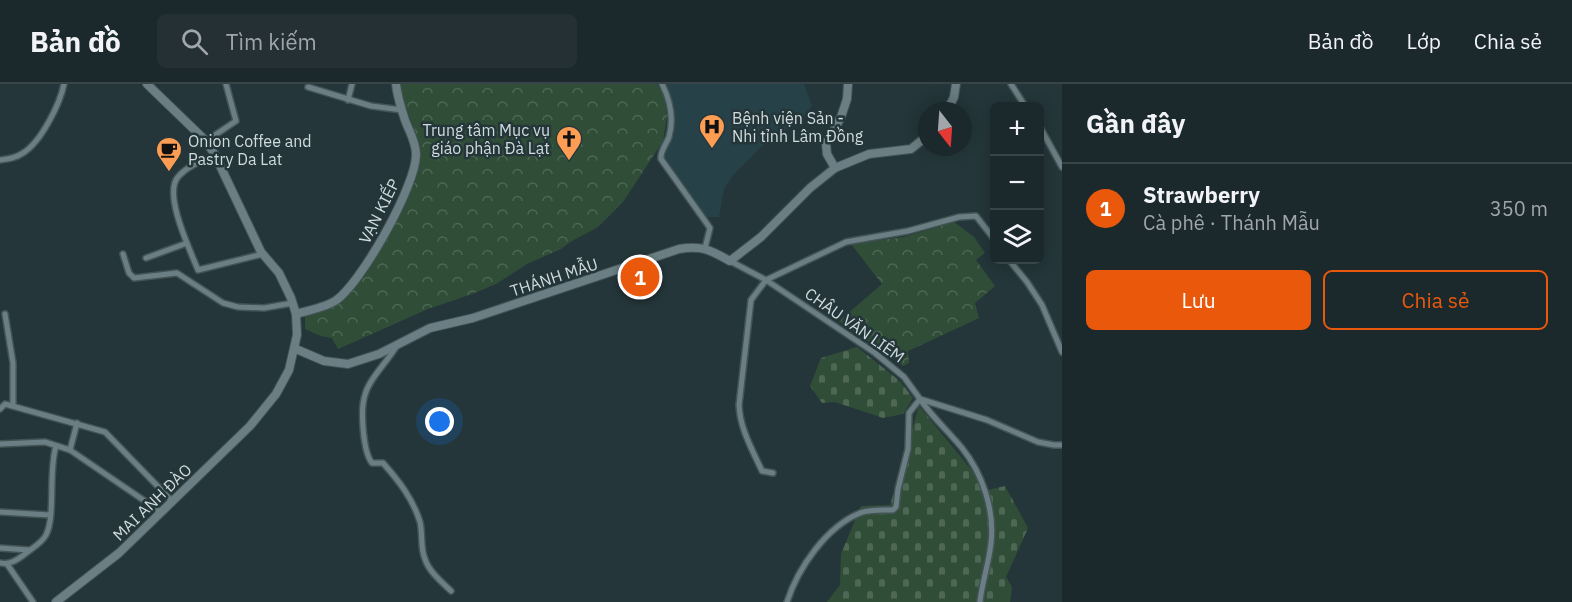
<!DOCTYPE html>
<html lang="vi">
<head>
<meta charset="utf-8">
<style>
  body { margin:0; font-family:"IBM Plex Sans",sans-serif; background:#243034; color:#f1f3f6 }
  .controls { position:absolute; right:18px; top:18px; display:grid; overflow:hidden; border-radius:9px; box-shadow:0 3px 15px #0003 }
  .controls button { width:54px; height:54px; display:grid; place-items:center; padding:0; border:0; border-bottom:2px solid #394448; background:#1b282c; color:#f1f3f6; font:30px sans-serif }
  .compass { position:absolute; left:918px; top:18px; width:54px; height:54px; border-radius:50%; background:#1b282c; box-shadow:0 3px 15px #0003; rotate:163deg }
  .you { position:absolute; left:440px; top:338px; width:21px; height:21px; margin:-15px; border:4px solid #fff; border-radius:50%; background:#1a73e8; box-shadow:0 0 0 9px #1a73e833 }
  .badge { display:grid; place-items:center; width:39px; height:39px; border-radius:50%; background:#ea580c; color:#fff; font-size:20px; font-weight:700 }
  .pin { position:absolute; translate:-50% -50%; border:3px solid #fff; box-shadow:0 2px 6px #0006 }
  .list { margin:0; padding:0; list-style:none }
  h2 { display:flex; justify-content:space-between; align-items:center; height:78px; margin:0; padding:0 24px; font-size:26px }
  h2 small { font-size:20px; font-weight:400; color:#a0a6a9 }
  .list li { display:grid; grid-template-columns:39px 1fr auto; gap:18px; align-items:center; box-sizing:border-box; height:90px; padding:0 24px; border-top:2px solid #394448 }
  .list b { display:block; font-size:22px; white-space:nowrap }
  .list p { margin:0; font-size:20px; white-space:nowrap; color:#a0a6a9 }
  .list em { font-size:20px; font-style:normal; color:#a0a6a9 }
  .actions { display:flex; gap:12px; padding:18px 24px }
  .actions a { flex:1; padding:14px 0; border:2px solid #ea580c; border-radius:9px; text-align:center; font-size:21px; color:#ea580c }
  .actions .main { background:#ea580c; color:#fff }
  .icon { flex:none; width:33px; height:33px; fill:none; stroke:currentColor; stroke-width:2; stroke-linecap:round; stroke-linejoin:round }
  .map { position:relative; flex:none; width:1062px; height:518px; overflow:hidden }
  header { display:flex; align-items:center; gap:36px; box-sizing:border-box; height:84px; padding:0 30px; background:#1b282c; border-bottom:2px solid #394448 }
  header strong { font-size:28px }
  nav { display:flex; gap:33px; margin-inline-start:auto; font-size:21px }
  .search { width:420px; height:54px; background:#243034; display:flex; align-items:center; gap:15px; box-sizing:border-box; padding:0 21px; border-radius:9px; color:#a0a6a9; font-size:22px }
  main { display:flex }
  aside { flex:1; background:#1b282c }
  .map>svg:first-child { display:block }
</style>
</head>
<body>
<header>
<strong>Bản đồ</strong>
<div class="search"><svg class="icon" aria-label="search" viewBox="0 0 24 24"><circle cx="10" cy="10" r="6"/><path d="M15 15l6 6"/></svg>Tìm kiếm</div>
<nav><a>Bản đồ</a><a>Lớp</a><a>Chia sẻ</a></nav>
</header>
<main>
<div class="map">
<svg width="1062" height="518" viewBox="0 0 1062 518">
  <defs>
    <pattern id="cemetery-stones" width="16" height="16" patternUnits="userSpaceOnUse" patternTransform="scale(1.5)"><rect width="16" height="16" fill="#304e37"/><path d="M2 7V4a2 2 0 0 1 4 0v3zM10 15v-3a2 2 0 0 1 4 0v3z" fill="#4d6754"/></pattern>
    <pattern id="park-crowns" width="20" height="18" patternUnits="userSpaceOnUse" patternTransform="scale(1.5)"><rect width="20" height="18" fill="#304e37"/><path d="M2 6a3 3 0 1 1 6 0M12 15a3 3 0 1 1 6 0" fill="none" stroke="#4d6754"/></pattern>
  </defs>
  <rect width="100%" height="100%" fill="#24363a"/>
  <polygon fill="#264147" points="666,0 804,0 812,22 803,34 762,62 733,91 724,105 719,133 705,133 664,75 674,43 673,23"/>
  <g fill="url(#cemetery-stones)">
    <polygon points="857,263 900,297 913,314 903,330 883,334 835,318 822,319 810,302 821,274"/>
    <polygon points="919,322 988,406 1005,402 1028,444 1006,493 1012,503 1010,518 827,518 840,501 841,470 861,422 890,421"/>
  </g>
  <g fill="url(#park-crowns)">
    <path d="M400 0H657L664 13 667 32 663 57 623 118 598 143 570 158 561 165 527 180 496 200 472 210 428 225 338 265 332 254 321 252 305 245V231C318 227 333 225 343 216 367 196 422 102 420 71 419 47 403 25 400 0Z"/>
    <polygon points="954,138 974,153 985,169 976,176 995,202 975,219 979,234 908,267 909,279 903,282 839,237 882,200 851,160 904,153"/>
  </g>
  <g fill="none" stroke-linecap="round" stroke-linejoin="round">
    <defs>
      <g id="street">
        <path d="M662 0C670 16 674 35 669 53 666 61 660 67 661 75L710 144 705 164"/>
        <polyline points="1011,0 1025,22"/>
        <polyline points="308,3 371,22 402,26"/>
        <polyline points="348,16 352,0"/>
        <polyline points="1040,43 1062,83"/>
        <polyline points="206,57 236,37 226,0"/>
        <path d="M215 71C202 77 187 82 178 93 163 110 190 166 198 186L263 170"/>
        <path d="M0 76C8 75 16 74 23 69 41 58 60 20 64 0"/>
        <polyline points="123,170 129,189 134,194 177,189 223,219 238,223 264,224 293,219"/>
        <polyline points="146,174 187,159"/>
        <polyline points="1009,176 1027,198 1042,221 1062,268"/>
        <polyline points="730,177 766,196 875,269 904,293 920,315 987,336 1038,358 1054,361 1062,361"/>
        <polyline points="5,230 13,279 13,322"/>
        <path d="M396 263C387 278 369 295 365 311 360 325 363 368 372 379H383C399 397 413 415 420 438 423 450 420 464 425 475 429 488 442 498 451 507"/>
        <polyline points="0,325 5,320 105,348 172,417"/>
        <polyline points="0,360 45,358 70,366 161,428"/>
        <polyline points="70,366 77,339"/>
        <path d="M773 389 762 387C752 365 740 345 739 321L751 216 766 196 846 158 908 147 959 133 976 132 994 155"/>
        <polyline points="0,428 50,431"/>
        <polyline points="0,464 29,466"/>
        <path d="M0 479C10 481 17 476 25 470 32 464 42 459 46 451 56 431 48 388 56 362"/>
        <polyline points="7,480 33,518"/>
        <path d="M787 518C798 484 826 443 860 429 870 425 882 426 893 426L896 423 898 405 908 365 909 329 920 315C932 333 948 347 962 364 982 389 995 426 991 459 989 479 982 498 980 518"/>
      </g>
      <g id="secondary">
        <polyline points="947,27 954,13 956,0"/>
        <polyline points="835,84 827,70 826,60 841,33 847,15 848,0"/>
        <path d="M296 230C309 226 324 224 335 217 361 200 417 100 416 70 416 58 409 47 405 36 401 24 397 12 396 0"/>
        <path d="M296 265 324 277 348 280 379 270 430 244 473 234 679 165C702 161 710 166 730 177L761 153 810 104 835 84 869 70 911 65 927 52"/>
        <polyline points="56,518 119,469 250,342 276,310 289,286 297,251 296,230 291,214 279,189 261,168 215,71 206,57 147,0"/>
      </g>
    </defs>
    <use href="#street" stroke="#435356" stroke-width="8"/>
    <use href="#secondary" stroke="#435356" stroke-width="10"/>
    <use href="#street" stroke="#6a7e83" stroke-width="5"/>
    <use href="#secondary" stroke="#6a7e83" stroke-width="8"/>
  </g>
  <defs>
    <symbol id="hospital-pin" viewBox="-11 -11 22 30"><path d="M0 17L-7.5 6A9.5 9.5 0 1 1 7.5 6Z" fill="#fc9d53" stroke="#24363a"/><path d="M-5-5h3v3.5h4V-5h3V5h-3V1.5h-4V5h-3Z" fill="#111"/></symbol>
    <symbol id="church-pin" viewBox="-11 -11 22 30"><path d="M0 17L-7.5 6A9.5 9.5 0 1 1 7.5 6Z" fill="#fc9d53" stroke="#24363a"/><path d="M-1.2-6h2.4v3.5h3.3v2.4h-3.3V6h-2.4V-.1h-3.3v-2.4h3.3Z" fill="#111"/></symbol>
    <symbol id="cafe-pin" viewBox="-11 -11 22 30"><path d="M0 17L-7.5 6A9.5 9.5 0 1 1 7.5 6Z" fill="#fc9d53" stroke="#24363a"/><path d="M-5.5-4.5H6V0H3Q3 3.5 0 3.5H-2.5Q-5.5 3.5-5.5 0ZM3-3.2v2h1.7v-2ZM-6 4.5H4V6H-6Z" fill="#111"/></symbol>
  </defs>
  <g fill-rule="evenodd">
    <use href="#hospital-pin" x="697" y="28" width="30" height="40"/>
    <use href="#church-pin" x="554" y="40" width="30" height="40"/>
    <use href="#cafe-pin" x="154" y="51" width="30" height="40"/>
  </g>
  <g text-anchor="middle" stroke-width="5" stroke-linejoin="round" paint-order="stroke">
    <g font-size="16" fill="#d0dbdd" stroke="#24363a" text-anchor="start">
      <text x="732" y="40">Bệnh viện Sản -<tspan x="732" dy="18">Nhi tỉnh Lâm Đồng</tspan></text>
      <text x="550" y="52" text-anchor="end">Trung tâm Mục vụ<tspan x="550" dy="18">giáo phận Đà Lạt</tspan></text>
      <text x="188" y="63">Onion Coffee and<tspan x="188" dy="18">Pastry Da Lat</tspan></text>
    </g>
    <g font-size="16" fill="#d0dbdd" stroke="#24363a">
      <text transform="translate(379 127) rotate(-63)" y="6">VẠN KIẾP</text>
      <text transform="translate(554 193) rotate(-18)" y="6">THÁNH MẪU</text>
      <text transform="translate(855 241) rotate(35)" y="6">CHÂU VĂN LIÊM</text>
      <text transform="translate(152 418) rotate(-44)" y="6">MAI ANH ĐÀO</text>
    </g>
  </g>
</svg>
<div class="controls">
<button>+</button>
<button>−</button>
<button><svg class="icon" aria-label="layers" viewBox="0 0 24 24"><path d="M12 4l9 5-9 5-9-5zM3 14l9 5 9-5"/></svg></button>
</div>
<svg class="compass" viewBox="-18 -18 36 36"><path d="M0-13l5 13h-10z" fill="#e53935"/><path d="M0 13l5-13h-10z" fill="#a0a6a9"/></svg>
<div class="you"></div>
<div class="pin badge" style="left:640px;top:193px">1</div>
</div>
<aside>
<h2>Gần đây<small></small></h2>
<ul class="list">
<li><span class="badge">1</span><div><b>Strawberry</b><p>Cà phê · Thánh Mẫu</p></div><em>350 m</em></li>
</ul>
<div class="actions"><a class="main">Lưu</a><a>Chia sẻ</a></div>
</aside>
</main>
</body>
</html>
